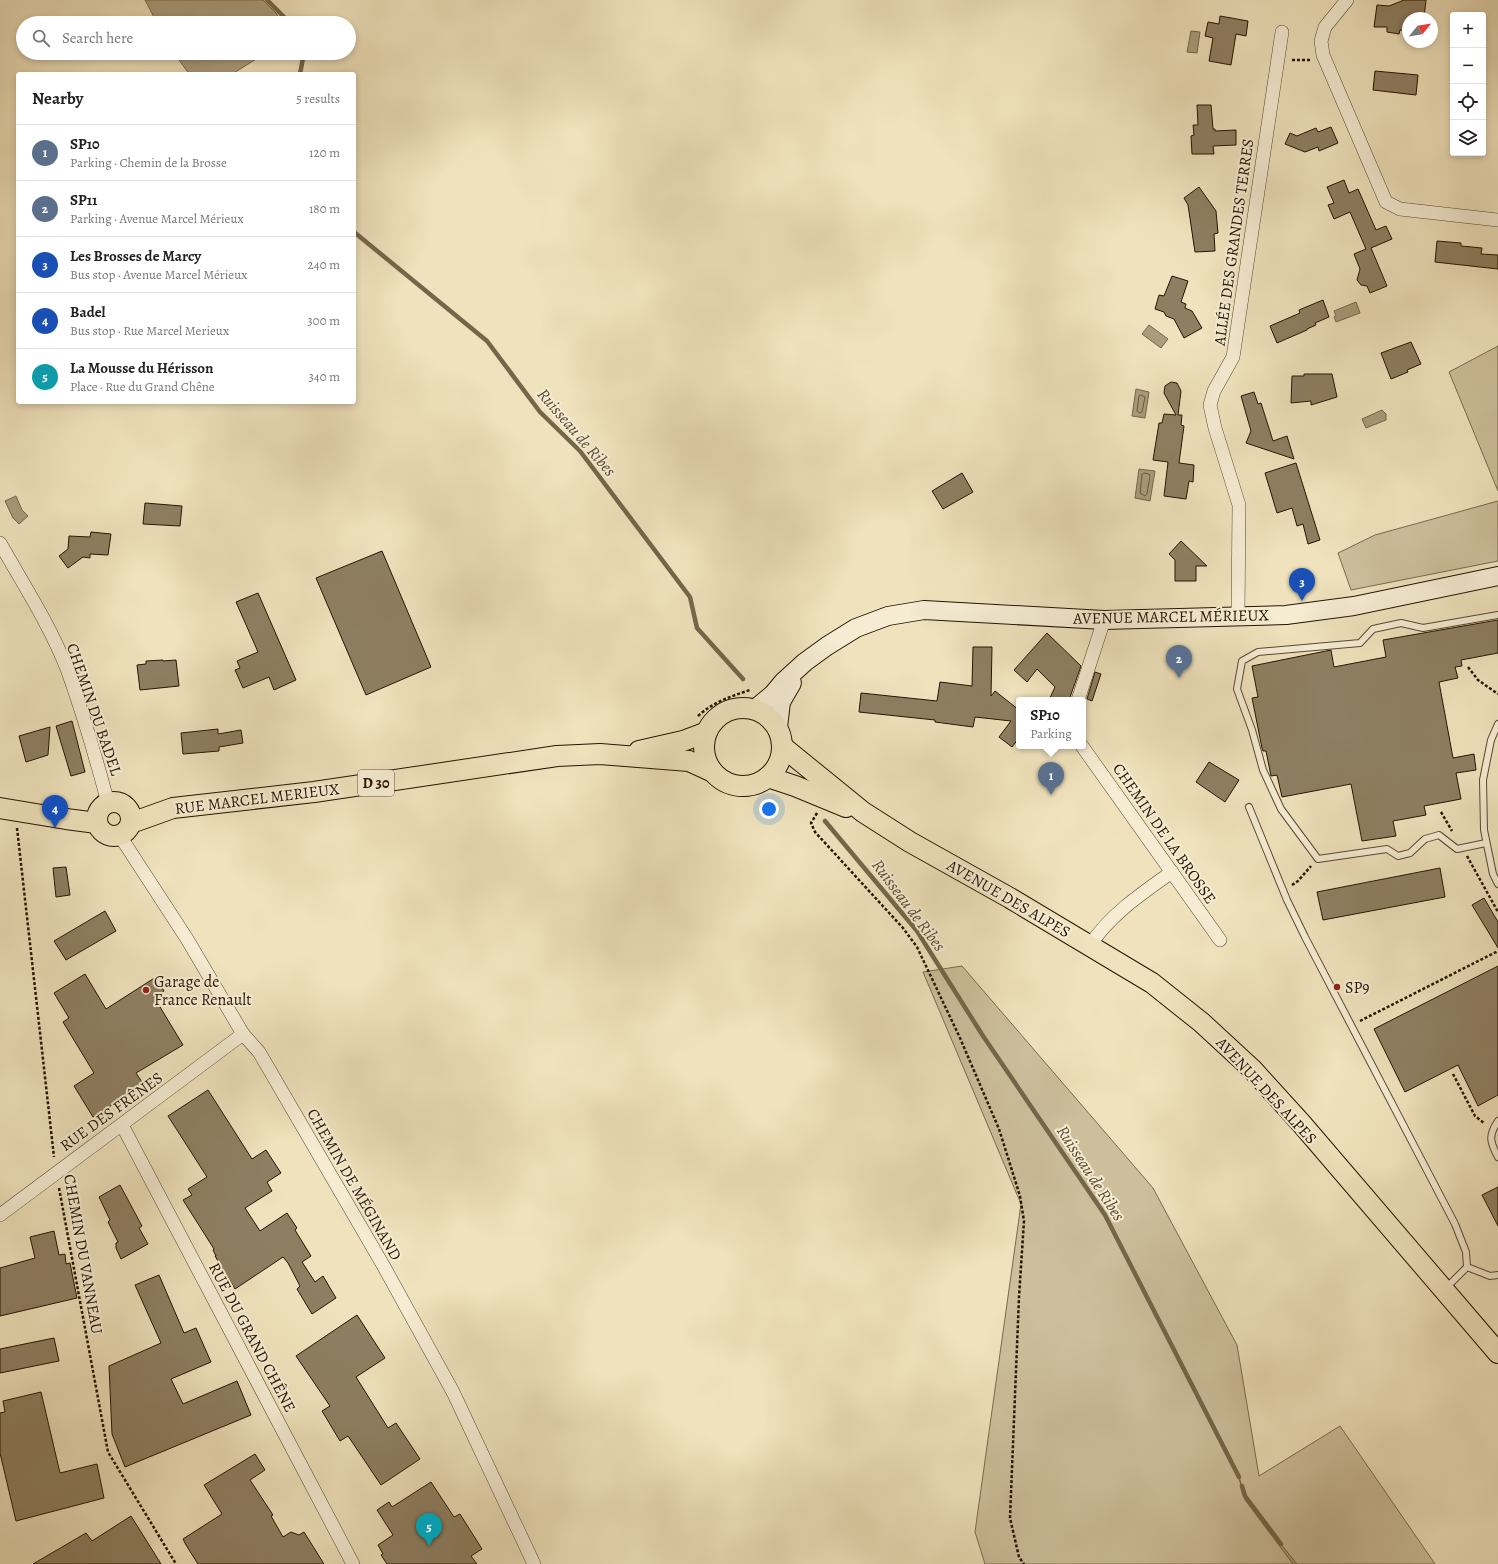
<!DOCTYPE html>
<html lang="en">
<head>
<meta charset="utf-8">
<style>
  body { margin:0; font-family:Alegreya,serif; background:#f6f6f6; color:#222 }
  .controls { position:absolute; right:12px; top:12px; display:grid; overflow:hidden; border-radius:4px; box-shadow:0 2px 6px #0003 }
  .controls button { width:36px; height:36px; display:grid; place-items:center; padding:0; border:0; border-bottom:1px solid #e0e0e0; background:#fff; color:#222; font:20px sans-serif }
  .compass { position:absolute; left:1402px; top:12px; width:36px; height:36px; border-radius:50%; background:#fff; box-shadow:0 2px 6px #0003; rotate:60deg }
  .you { position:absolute; left:769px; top:809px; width:14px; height:14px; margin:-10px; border:3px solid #fff; border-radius:50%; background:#1a73e8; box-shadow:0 0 0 6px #1a73e833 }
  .badge { display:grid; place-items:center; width:26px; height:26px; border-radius:50%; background:#7c3aed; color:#fff; font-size:13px; font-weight:700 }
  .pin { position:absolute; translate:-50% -33px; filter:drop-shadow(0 1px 2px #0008) }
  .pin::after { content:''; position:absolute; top:21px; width:14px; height:12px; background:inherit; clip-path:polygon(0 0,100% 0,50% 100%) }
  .popup { position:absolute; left:1016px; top:697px; width:70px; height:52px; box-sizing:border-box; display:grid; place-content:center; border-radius:4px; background:#fff; filter:drop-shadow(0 1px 3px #0005); font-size:13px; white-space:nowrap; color:#767676 }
  .popup b { font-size:15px; color:#222 }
  .popup::after { content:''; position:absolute; left:50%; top:100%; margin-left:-8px; border:8px solid transparent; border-top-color:#fff }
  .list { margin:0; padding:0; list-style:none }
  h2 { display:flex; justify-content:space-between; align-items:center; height:52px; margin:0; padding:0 16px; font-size:17px }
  h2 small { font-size:13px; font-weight:400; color:#767676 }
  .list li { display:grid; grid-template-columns:26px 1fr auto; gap:12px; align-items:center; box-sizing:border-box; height:56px; padding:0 16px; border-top:1px solid #e0e0e0 }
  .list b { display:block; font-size:15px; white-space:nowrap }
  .list p { margin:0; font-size:13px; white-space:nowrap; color:#767676 }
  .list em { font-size:13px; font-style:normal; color:#767676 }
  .icon { flex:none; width:22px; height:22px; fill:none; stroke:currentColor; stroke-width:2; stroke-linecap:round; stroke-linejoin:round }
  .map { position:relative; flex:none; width:1498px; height:1564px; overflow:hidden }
  .search { position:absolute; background:#fff; box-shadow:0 2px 6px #0003; left:16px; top:16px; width:340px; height:44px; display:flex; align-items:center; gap:10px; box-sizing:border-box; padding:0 14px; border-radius:22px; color:#767676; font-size:15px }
  .panel { position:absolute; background:#fff; box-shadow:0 2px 6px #0003; left:16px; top:72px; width:340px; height:332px; border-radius:4px }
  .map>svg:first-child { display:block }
</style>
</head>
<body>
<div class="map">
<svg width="1498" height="1564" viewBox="0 0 1498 1564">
  <rect width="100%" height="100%" fill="#efe2bc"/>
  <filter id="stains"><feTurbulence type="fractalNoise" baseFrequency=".005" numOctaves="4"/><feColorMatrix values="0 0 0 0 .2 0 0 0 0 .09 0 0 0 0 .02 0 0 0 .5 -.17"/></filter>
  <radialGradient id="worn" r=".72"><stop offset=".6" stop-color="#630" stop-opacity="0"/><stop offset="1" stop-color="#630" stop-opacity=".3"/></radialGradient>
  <g fill="#cdbf9c" stroke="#796a4e">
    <polygon points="1498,346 1498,491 1449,372"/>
    <polygon points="1498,501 1498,561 1351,590 1338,553 1375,535"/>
    <polygon points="962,966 1153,1188 1237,1345 1259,1476 1340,1426 1435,1564 985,1564 975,1532 1021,1204 923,972"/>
  </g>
  <g fill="#aa9c7c" stroke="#75664a">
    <polygon points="145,0 263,0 276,13 282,23 157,23"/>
    <polygon points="1191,31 1200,32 1197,53 1187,52"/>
    <polygon points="174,53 266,53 232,74 192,74 187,71"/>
    <polygon points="1356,302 1360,313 1336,322 1334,317 1336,316 1334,311"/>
    <polygon points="1149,325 1168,339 1161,348 1142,334"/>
    <polygon points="1136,389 1149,392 1145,418 1132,416"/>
    <polygon points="1382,410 1386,414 1386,420 1366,428 1362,419"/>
    <polygon points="1139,469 1155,471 1150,501 1135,498"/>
    <polygon points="16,496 22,510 28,516 19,524 13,518 5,501"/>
    <polygon points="1237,1471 1245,1496 1259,1517 1297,1564 1293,1564 1245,1500"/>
  </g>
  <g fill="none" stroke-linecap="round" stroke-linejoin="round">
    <g stroke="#68583e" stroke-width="1">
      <polygon points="1141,395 1145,397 1142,412 1140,413 1137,411 1139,396"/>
      <polygon points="1144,473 1149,474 1150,476 1147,494 1145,496 1140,493 1142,475"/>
    </g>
    <g stroke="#75664a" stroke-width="4.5">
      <polyline points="267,0 290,23"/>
      <polyline points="300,74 304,53"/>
      <polyline points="354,232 487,341 540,412 580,451 690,597 697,628 743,679"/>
      <polyline points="825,821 917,931 983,1036 1105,1215 1239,1477"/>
      <polyline points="1242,1486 1245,1496 1281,1544"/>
    </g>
  </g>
  <g fill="#8e7f62" stroke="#251400">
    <polygon points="1404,0 1426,0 1424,18 1408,18 1408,31 1400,30 1399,34 1387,32 1387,27 1374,27 1377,5 1389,6"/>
    <polygon points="1220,16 1248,21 1246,36 1236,34 1231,65 1209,61 1213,38 1205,36 1208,22 1219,24"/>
    <polygon points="1375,71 1418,75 1416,95 1373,90"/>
    <polygon points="1197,105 1211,105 1213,129 1215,129 1215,131 1236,130 1236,145 1213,146 1214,154 1192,154 1191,136 1194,135 1193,125 1198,125"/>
    <polygon points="1331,127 1338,143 1319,151 1318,147 1305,152 1285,144 1290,133 1297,136 1316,128 1318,132"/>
    <polygon points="1344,180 1349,193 1358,189 1376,230 1386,226 1392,239 1371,248 1387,286 1370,293 1367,286 1361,285 1357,280 1360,269 1354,254 1366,249 1350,212 1334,219 1328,205 1334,203 1327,187"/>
    <polygon points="1199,187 1216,211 1218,233 1214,234 1215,251 1195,252 1188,205 1184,198"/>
    <polygon points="1437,241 1461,243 1461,246 1482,248 1481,254 1498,255 1498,269 1435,262"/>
    <polygon points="1172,276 1188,281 1181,302 1186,304 1185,308 1192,311 1202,328 1184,338 1174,319 1166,316 1164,312 1155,309 1159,295 1164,296"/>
    <polygon points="1323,300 1329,317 1315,323 1316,325 1307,329 1307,330 1277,343 1270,326 1300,313 1299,310"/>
    <polygon points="1411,342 1421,364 1407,370 1408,372 1391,379 1381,353"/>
    <polygon points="1304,374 1332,374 1337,397 1311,405 1311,401 1291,403 1292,376 1304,376"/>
    <polygon points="1171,382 1177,383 1181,391 1178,415 1182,415 1181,425 1184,426 1179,463 1194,465 1193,482 1189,481 1186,499 1164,496 1168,462 1153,460 1159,423 1162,423 1164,414 1176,415 1164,393 1165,386"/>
    <polygon points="1254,392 1258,404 1261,403 1273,441 1287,436 1294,459 1246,443 1251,431 1241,396"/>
    <polygon points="1296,463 1320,540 1308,544 1303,524 1297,526 1292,508 1277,513 1265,473"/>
    <polygon points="962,473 973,492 943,509 932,491"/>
    <polygon points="145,503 182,506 180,526 143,524"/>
    <polygon points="91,532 111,534 108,555 90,554 90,558 83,557 68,568 59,556 68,549 69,536 90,537"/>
    <polygon points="1181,541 1207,566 1196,566 1196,581 1175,581 1175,560 1169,554"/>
    <polygon points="382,551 431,667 366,695 316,578"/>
    <polygon points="258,593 296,680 274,690 269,677 243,688 235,670 240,668 237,661 258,652 236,602"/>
    <polygon points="1498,620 1498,653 1461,660 1462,666 1455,667 1458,678 1439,682 1453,758 1474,754 1476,770 1456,773 1461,799 1424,806 1426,815 1393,821 1396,836 1362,841 1351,784 1282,797 1277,775 1271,776 1266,751 1263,751 1262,748 1252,698 1258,697 1252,666 1331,650 1334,667 1386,657 1383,640"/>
    <polygon points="1047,633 1081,666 1069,700 1049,700 1055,687 1037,669 1027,682 1014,670"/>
    <polygon points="973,647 992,647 991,696 995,691 1019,710 1019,738 1012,747 999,737 1011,721 975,717 973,727 935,722 935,720 859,712 861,693 937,701 940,682 972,686"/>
    <polygon points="163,660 163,661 176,660 179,686 140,690 137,665 146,664 146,661"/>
    <polygon points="1095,672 1101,674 1092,701 1087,699"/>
    <polygon points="72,721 85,772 71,776 56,726"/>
    <polygon points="50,727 48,755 26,762 19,736"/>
    <polygon points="218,729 218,734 241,730 243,743 219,747 219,751 183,754 181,733"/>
    <polygon points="1209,762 1239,780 1225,802 1196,782"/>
    <polygon points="66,867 70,895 56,897 53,868"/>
    <polygon points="1440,868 1445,897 1323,920 1317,892"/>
    <polygon points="1484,898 1498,922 1498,948 1472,905"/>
    <polygon points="105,911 116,931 66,960 54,941"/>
    <polygon points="1498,966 1498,1095 1478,1106 1458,1065 1405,1092 1374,1029"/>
    <polygon points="85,974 106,1009 156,977 164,991 154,997 183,1045 136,1073 144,1085 93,1117 74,1086 94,1073 63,1022 69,1018 54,993"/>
    <polygon points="208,1090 252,1159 266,1150 281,1173 267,1182 272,1191 245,1208 260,1231 287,1213 297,1228 295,1230 311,1256 302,1262 315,1282 323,1276 336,1298 312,1314 297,1289 300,1286 288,1263 283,1257 235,1289 215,1256 216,1256 213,1250 214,1249 183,1200 192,1195 188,1189 207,1177 168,1116"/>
    <polygon points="120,1185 142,1226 139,1228 148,1244 121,1259 116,1248 116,1243 118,1242 108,1222 110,1220 99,1197"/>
    <polygon points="1498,1187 1498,1226 1482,1195"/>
    <polygon points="54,1231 59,1255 65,1254 66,1264 70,1263 77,1298 0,1316 0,1268 35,1258 30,1237"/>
    <polygon points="159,1275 184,1333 196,1328 211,1362 171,1379 183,1404 237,1381 251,1415 125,1467 112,1434 109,1366 161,1343 135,1285"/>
    <polygon points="357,1315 385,1358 356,1377 388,1428 396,1423 420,1459 381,1485 348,1436 340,1441 322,1411 330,1406 296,1356"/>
    <polygon points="54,1338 59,1361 0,1373 0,1349"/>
    <polygon points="41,1392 60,1473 97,1464 104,1498 16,1521 0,1453 0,1413 5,1412 3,1401"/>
    <polygon points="255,1454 265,1470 250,1480 273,1515 271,1516 283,1537 291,1532 299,1535 304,1532 324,1564 198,1564 186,1545 183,1539 222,1514 204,1485"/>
    <polygon points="431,1482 454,1517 460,1514 482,1549 471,1556 477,1564 387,1564 381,1555 383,1554 378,1545 393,1535 377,1510 389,1502 392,1507"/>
    <polygon points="131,1516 161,1564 33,1564 86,1533 92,1541"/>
  </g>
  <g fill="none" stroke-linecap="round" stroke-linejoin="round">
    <defs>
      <g id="lane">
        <polyline points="1498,724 1491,740 1483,780 1484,830 1493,874 1498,884"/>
        <polyline points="1249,807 1287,900 1305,937 1455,1224 1466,1252 1467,1267 1446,1288"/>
        <polyline points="1486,843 1457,849 1439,835 1425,839 1410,853 1398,856 1387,849 1318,859 1281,809 1263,770 1252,730 1237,689 1242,661 1258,652 1360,643 1373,629 1401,623 1423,628 1498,615"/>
        <path d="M1498 1121C1488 1136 1490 1142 1498 1157"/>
        <polyline points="1467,1267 1490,1276 1498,1275"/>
      </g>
      <g id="street">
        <polyline points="1347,0 1325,27 1321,41 1323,55 1386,202 1400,209 1498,220"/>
        <path d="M0 543C23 584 50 625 67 669 83 713 96 758 108 803"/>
        <polyline points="1238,616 1239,505 1215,428 1210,405 1214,391 1233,357 1282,32"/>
        <polyline points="1078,700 1104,620"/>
        <polyline points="1082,746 1220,940"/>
        <polyline points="120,836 187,939 243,1034 259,1052 383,1265 453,1392 534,1564"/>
        <path d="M1090 945C1111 914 1141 894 1172 872"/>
        <polyline points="122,1125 353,1564"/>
        <polyline points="0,1215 243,1034"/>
      </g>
      <g id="secondary">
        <polyline points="755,709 773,694 783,682 805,662 827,646 856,628 888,616 924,610 1104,620 1286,615 1354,606 1498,576"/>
        <polyline points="778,727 781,702 792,683"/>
      </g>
      <g id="primary">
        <circle cx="743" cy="747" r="39"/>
        <polyline points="783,747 863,812 910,842 1010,898 1152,983 1201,1022 1252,1069 1301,1123 1498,1353"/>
        <polyline points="639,751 683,741 707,732"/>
        <polyline points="768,777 795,786 846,807"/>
        <circle cx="114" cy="819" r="17"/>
        <polyline points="0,808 66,819 97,823"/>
        <polyline points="131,823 173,808 314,792 557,756 600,754 689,761 713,772"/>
      </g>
    </defs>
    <use href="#lane" stroke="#58482f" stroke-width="8"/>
    <use href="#street" stroke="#58482f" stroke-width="14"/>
    <use href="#secondary" stroke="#251400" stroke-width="20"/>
    <use href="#primary" stroke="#251400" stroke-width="22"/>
    <g stroke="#251400" stroke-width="2.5" stroke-dasharray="3 2" stroke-linecap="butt">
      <polyline points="1292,60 1311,60"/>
      <polyline points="1468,667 1478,680 1498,694"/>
      <path d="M698 716C713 702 732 696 750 690"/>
      <polyline points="1441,812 1452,831"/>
      <polyline points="817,813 811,823 815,832 903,928 917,947 960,1038 999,1129 1020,1196 1024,1221 1019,1297 1010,1518 1019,1557 1024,1564"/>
      <polyline points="17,828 54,1157"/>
      <polyline points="1467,856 1498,912"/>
      <polyline points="1292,885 1298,881 1311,866"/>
      <polyline points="1360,1021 1498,951"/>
      <polyline points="1453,1074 1475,1116 1484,1123"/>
      <polyline points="59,1188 108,1452 176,1564"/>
    </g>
    <use href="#lane" stroke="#f5ecd3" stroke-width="6"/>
    <use href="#street" stroke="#f5ecd3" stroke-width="13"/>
    <use href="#secondary" stroke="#f5ecd3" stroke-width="18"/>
    <use href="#primary" stroke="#efe2bc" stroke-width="20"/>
  </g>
  <g fill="#8f2418" stroke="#f5ecd3" stroke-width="1.5">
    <circle cx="1337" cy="987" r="4"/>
    <circle cx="146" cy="990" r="4"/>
  </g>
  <g text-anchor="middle" stroke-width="4" stroke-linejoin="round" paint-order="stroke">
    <rect fill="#f5ecd3" stroke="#63553f" stroke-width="1" x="358" y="770" width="36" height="26" rx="3"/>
    <g font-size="15" font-weight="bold" fill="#251400">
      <text x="376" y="788">D 30</text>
    </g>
    <g font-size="16" fill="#251400" stroke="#f5ecd3">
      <text transform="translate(1233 242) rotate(-82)" y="6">ALLÉE DES GRANDES TERRES</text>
      <text transform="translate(1171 616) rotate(-1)" y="6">AVENUE MARCEL MÉRIEUX</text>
      <text transform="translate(95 709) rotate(71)" y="6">CHEMIN DU BADEL</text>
      <text transform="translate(257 798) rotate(-7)" y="6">RUE MARCEL MERIEUX</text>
      <text transform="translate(1165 833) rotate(55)" y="6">CHEMIN DE LA BROSSE</text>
      <text transform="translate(1009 898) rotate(30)" y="6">AVENUE DES ALPES</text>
      <text transform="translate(1267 1090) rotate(47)" y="6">AVENUE DES ALPES</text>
      <text transform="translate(111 1111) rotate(-36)" y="6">RUE DES FRÊNES</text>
      <text transform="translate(355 1184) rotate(60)" y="6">CHEMIN DE MÉGINAND</text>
      <text transform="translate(84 1254) rotate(80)" y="6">CHEMIN DU VANNEAU</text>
      <text transform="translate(253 1337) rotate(62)" y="6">RUE DU GRAND CHÊNE</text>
    </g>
    <g font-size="16" fill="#251400" stroke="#f5ecd3" text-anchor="start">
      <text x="154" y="987">Garage de<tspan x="154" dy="18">France Renault</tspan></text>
      <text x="1345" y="993">SP9</text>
    </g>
    <g font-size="17" font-style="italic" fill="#5a4a32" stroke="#f5ecd3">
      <text transform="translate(577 432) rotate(49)" y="6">Ruisseau de Ribes</text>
      <text transform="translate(909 905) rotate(53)" y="6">Ruisseau de Ribes</text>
      <text transform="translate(1091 1173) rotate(57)" y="6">Ruisseau de Ribes</text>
    </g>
  </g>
  <rect width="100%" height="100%" filter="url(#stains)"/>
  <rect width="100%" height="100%" fill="url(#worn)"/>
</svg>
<div class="controls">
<button>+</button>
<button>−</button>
<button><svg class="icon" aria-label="locate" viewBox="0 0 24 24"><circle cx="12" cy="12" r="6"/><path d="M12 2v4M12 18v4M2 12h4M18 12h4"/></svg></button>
<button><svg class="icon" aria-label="layers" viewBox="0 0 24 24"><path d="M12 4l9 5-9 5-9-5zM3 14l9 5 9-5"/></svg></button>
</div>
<svg class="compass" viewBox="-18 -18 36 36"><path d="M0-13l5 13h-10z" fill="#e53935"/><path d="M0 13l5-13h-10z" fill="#767676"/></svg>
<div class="you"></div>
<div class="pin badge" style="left:1051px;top:795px;background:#5c6f8a">1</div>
<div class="popup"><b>SP10</b>Parking</div>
<div class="pin badge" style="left:1179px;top:678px;background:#5c6f8a">2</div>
<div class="pin badge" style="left:1302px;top:601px;background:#1a4fb4">3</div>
<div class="pin badge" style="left:55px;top:828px;background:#1a4fb4">4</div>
<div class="pin badge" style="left:429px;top:1546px;background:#0f9aa8">5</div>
<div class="search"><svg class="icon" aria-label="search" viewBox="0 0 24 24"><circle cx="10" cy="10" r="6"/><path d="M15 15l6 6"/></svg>Search here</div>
<section class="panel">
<h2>Nearby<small>5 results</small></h2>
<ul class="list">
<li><span class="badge" style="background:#5c6f8a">1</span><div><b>SP10</b><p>Parking · Chemin de la Brosse</p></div><em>120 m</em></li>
<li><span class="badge" style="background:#5c6f8a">2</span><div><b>SP11</b><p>Parking · Avenue Marcel Mérieux</p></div><em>180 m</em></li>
<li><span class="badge" style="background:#1a4fb4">3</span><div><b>Les Brosses de Marcy</b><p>Bus stop · Avenue Marcel Mérieux</p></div><em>240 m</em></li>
<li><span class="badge" style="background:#1a4fb4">4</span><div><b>Badel</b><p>Bus stop · Rue Marcel Merieux</p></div><em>300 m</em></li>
<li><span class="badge" style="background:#0f9aa8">5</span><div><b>La Mousse du Hérisson</b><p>Place · Rue du Grand Chêne</p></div><em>340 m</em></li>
</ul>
</section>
</div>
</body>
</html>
